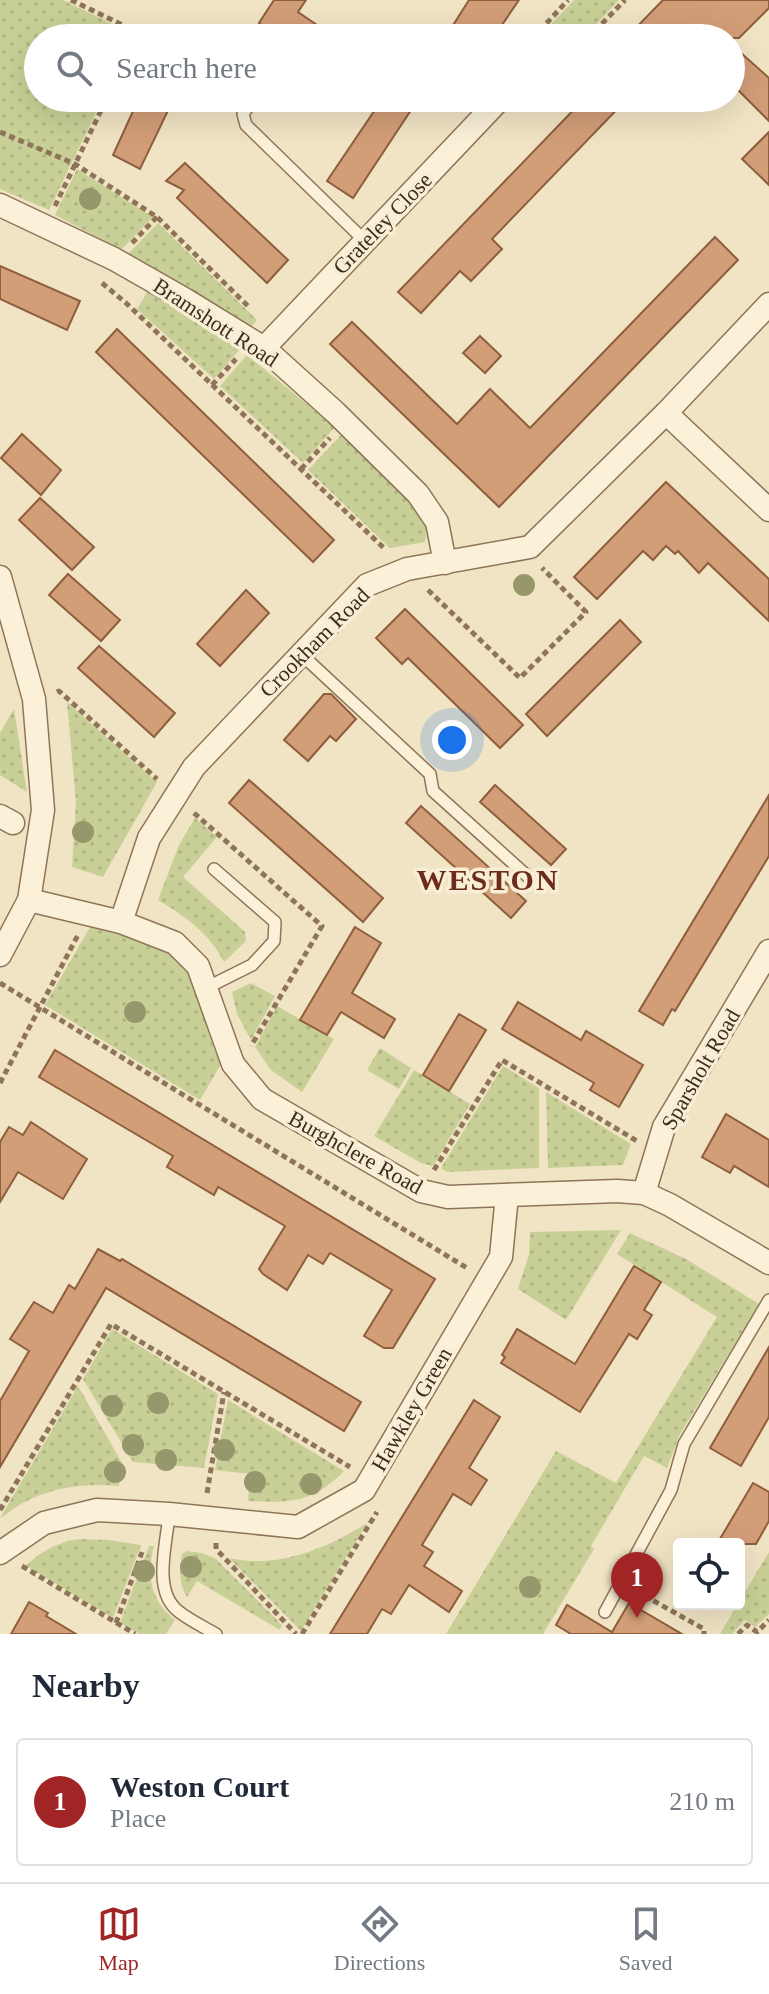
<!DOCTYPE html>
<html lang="en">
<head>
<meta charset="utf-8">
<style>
  body { margin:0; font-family:"Times New Roman",serif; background:#f2f2f3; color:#1f2937 }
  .controls { position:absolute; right:24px; bottom:24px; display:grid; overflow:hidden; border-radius:8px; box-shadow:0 8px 32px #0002 }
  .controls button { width:72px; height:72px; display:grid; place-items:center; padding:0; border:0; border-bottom:2px solid #e0e1e3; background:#fff; color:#1f2937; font:40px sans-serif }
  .you { position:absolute; left:452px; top:740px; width:28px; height:28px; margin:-20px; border:6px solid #fff; border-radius:50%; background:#1a73e8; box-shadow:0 0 0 12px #1a73e833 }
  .badge { display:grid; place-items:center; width:52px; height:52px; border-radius:50%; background:#a12525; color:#fff; font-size:26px; font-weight:700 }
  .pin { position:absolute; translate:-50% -66px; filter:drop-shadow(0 2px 4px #0008) }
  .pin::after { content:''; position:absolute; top:42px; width:28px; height:24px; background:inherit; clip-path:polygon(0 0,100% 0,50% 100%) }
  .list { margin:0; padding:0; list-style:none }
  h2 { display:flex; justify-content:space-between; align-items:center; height:104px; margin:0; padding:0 32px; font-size:34px }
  h2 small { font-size:26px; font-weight:400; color:#747a83 }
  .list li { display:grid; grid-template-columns:52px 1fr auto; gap:24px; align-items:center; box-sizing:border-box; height:128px; margin:0 16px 16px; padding:0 16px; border:2px solid #e0e1e3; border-radius:8px }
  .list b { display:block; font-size:30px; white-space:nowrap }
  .list p { margin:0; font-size:26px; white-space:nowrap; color:#747a83 }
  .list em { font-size:26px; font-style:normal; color:#747a83 }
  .icon { flex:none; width:44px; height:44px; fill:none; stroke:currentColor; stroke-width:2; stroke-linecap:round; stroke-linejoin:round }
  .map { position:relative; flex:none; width:769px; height:1634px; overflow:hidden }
  .search { position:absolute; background:#fff; box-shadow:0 8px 32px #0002; left:24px; right:24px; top:24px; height:88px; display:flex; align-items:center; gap:20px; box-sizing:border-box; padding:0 28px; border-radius:44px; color:#747a83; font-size:30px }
  .sheet { height:248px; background:#fff }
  nav { display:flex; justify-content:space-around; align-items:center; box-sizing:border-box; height:112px; border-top:2px solid #e0e1e3; background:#fff; font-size:22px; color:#747a83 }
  nav a { display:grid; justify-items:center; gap:4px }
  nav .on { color:#a12525 }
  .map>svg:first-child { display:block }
</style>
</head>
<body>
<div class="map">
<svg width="769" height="1634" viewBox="0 0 769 1634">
  <defs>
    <pattern id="grass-dots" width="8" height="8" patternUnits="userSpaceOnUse" patternTransform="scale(2)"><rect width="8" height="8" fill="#c9d097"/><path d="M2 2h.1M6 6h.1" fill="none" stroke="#aeb382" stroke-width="1.8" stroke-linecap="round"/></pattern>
  </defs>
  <rect width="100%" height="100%" fill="#f1e4c5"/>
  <g fill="url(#grass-dots)">
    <polygon points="0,0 63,0 133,34 131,38 38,38 38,98 103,98 49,210 0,189"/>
    <polygon points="574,0 619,0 583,38 538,38"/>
    <polygon points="77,169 153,217 121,250 55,215"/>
    <polygon points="158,223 257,320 250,328 128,254"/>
    <polygon points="148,291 195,318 240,349 214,379 137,309"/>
    <polygon points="247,355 335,427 303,463 220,386"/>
    <path d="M342 434C362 454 415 499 425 523 427 529 426 535 425 542L390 548 308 470Z"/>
    <polygon points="67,702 157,782 103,877 72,867 76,802"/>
    <polygon points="14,709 27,792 0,775 0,733"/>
    <path d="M195 818 217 837 183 877 245 932 246 941 224 962C209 933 186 917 158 900L179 845Z"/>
    <path d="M90 927C133 939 185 944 199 994 205 1019 209 1041 221 1064L200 1100 45 1005Z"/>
    <polygon points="251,983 275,996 251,1040 237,1014 232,992"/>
    <polygon points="277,1006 334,1039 302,1092 271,1070 255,1047"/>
    <polygon points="380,1048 411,1068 399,1089 367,1070"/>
    <polygon points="503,1066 539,1088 539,1168 447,1172 441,1168"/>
    <polygon points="414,1070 470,1104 433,1166 421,1163 374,1136"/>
    <polygon points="546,1092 631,1144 623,1165 548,1168"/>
    <polygon points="621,1230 566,1320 518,1289 529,1254 530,1232"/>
    <polygon points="630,1233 686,1259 759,1304 679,1436 667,1468 644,1456 591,1546 594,1549 543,1634 446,1634 556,1451 616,1483 717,1317 617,1254"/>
    <polygon points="112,1329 218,1394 204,1468 133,1462 83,1379"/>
    <path d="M78 1386 122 1463 119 1486C86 1483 51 1487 21 1504 14 1508 8 1514 0 1518Z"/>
    <path d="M228 1400 344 1471C312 1503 291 1503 248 1501L250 1474 215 1470Z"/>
    <path d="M367 1523 301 1631 229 1558C277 1569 326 1549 367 1523Z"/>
    <path d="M80 1539 108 1540 141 1545 113 1618 26 1566C42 1550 58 1542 80 1539Z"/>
    <path d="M149 1546H154C146 1576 151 1601 175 1620L166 1634H139L120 1623Z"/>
    <path d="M187 1551 202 1553 216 1559 282 1625 280 1630 197 1581 187 1597C178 1583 180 1570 182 1554Z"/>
    <polygon points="769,1552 769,1614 755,1627 745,1620 732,1634 720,1634"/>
  </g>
  <g fill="#d29e78" stroke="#8e5e3d" stroke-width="2">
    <polygon points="274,0 306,0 298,12 336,38 282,38 259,23"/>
    <polygon points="469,0 519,0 493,38 445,38"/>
    <polygon points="663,0 769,0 769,8 739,38 626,38"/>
    <polygon points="731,44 769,78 769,121 731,83"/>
    <polygon points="139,98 174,98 140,169 113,155"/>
    <polygon points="383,98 419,98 353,198 327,181"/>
    <polygon points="585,98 628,98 492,239 502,249 471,281 460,271 421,313 398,292"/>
    <polygon points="769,132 769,185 742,159"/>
    <polygon points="185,163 288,260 267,283 177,198 184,190 166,181"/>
    <polygon points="715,237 738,260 499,507 330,344 352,322 457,424 490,389 530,428"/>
    <polygon points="0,266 80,301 67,330 0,299"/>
    <polygon points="117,329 334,540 313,562 96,352"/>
    <polygon points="480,336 501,356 485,373 463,353"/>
    <polygon points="22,434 61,470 41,495 1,458"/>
    <polygon points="666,482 769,579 769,621 708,563 699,573 678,551 675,554 666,546 653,560 643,551 597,599 574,577"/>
    <polygon points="40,498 94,547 72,570 19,520"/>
    <polygon points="68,574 120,620 101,641 49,595"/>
    <polygon points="246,590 269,613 220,666 197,644"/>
    <polygon points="405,609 523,725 500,748 408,658 402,664 376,638"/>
    <polygon points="620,620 641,642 547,736 526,714"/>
    <polygon points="99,646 175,713 154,737 78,668"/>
    <polygon points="324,694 331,694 356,719 336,741 330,736 308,761 284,740"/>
    <polygon points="249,780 383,898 363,922 229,803"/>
    <polygon points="495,785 566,849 551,865 480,802"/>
    <polygon points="769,795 769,856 675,1011 672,1009 663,1025 639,1011"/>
    <polygon points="421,806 526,901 511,918 406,823"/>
    <polygon points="355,927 381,943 352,993 395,1019 384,1038 341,1012 327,1035 300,1020"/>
    <polygon points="518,1002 581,1040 586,1031 643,1065 619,1107 590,1090 594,1083 502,1029"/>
    <polygon points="459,1014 486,1030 449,1091 423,1075"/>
    <polygon points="55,1050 435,1279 393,1348 384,1348 364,1336 392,1290 330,1253 323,1264 308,1255 287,1290 263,1274 259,1269 285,1226 218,1187 214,1195 167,1167 173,1156 39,1077"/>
    <polygon points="726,1114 769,1140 769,1187 734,1166 730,1173 702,1157"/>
    <polygon points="31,1122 87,1159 63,1199 18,1172 0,1202 0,1142 9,1127 23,1135"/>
    <polygon points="98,1249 120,1261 122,1259 361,1402 344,1431 106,1288 0,1467 0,1401 29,1351 10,1339 34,1302 53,1313 69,1285 75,1289"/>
    <polygon points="634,1266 661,1282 644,1310 652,1315 637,1339 629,1334 580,1412 501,1363 505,1357 502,1355 517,1329 575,1364"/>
    <polygon points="769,1347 769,1417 741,1466 710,1448"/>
    <polygon points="474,1400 500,1417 469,1468 487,1480 471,1505 453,1494 422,1545 433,1552 424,1566 462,1591 449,1612 409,1585 391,1614 382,1609 367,1634 330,1634"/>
    <polygon points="753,1483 769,1492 769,1521 756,1544 717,1544"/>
    <polygon points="29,1602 48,1613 46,1616 76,1634 11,1634"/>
    <polygon points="629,1603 682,1634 571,1634 556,1625 567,1605 612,1632"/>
  </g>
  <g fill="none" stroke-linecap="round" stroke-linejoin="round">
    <defs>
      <g id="lane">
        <polyline points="254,98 243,114 246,125 365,241"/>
        <polyline points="301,654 430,774 433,791 535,883"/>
        <polyline points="206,988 252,965 274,941 275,922 214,869"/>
        <path d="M169 1514C167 1543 152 1590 178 1611 189 1620 204 1627 216 1634"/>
        <polyline points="605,1612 671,1490 684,1444 769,1300"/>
      </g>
      <g id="street">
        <polyline points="0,205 114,259 186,300 264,348 336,413 418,494 437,522 445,563"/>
        <polyline points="264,348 501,98"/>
        <polyline points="666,413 769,510"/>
        <polyline points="0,577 34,699 43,810 29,900 0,955"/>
        <polyline points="0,816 13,823"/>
        <polyline points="29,900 121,922 175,943 198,966 233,1064 262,1099 421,1191 448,1197 617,1191 644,1193 670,1205 769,1263"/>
        <polyline points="121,922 149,838 194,767 367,585 407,569 530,547 666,413 769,304"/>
        <polyline points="644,1193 664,1127 769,951"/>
        <polyline points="0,1553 44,1523 97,1510 169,1514 298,1527 364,1490 501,1257 507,1195"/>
      </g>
    </defs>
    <use href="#lane" stroke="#8e7559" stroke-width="14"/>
    <use href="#street" stroke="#8e7559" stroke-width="25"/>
    <g stroke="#8e7559" stroke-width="5" stroke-dasharray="6 4" stroke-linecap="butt">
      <polyline points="71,0 139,33 136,38"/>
      <polyline points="533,38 568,0"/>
      <polyline points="588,38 625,0"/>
      <polyline points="0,132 75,164 157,217 250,308"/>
      <polyline points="55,206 107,98"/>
      <polyline points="132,243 157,217"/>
      <polyline points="102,283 126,303 386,550"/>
      <polyline points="212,385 236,359"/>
      <polyline points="301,469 330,438"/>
      <polyline points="428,590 520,678 586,612 542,568"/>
      <polyline points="57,692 59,691 157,779"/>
      <polyline points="194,813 322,926 251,1046"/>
      <polyline points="0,983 467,1268"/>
      <polyline points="0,1083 78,935"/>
      <polyline points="434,1170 502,1060 637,1141"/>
      <polyline points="207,1493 224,1392"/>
      <polyline points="0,1510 111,1324 350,1467"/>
      <polyline points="216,1543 216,1549 296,1634"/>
      <polyline points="22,1566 135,1634"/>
      <polyline points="636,1591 704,1629 704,1634"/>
      <polyline points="116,1623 142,1552"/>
      <polyline points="302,1634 377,1512"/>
      <polyline points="738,1634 747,1625 757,1632 769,1620"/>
    </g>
    <use href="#lane" stroke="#fbf1d9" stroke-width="11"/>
    <use href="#street" stroke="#fbf1d9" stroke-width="22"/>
  </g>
  <g fill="#96986c">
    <circle cx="90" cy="199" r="11"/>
    <circle cx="524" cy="585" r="11"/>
    <circle cx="83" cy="832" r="11"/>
    <circle cx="135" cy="1012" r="11"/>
    <circle cx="158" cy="1403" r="11"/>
    <circle cx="112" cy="1406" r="11"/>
    <circle cx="133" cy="1445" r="11"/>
    <circle cx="224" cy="1450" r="11"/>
    <circle cx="166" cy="1460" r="11"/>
    <circle cx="115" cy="1472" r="11"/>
    <circle cx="255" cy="1482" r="11"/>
    <circle cx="311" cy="1484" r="11"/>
    <circle cx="191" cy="1567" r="11"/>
    <circle cx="144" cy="1571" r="11"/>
    <circle cx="530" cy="1587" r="11"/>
  </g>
  <g text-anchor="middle" stroke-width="7" stroke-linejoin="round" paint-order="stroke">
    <g font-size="22" fill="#3d2d1e" stroke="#f8eed5">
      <text transform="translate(382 223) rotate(-46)" y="8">Grateley Close</text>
      <text transform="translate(216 322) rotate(33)" y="8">Bramshott Road</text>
      <text transform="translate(314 642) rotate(-45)" y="8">Crookham Road</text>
      <text transform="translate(700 1069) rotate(-60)" y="8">Sparsholt Road</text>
      <text transform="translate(356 1152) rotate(29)" y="8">Burghclere Road</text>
      <text transform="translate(411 1409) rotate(-60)" y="8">Hawkley Green</text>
    </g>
    <g font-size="30" font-weight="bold" letter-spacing="2" fill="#6c2c1a" stroke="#f8eed5">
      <text x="488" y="890">WESTON</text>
    </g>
  </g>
</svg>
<div class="controls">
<button><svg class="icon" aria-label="locate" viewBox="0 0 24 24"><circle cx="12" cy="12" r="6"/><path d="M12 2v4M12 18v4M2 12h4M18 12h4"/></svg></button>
</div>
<div class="you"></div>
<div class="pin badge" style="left:637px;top:1618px">1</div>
<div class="search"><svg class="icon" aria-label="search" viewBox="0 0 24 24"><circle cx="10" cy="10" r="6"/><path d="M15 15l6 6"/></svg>Search here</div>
</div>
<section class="sheet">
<h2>Nearby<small></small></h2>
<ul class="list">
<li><span class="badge">1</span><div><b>Weston Court</b><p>Place</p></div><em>210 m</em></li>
</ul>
</section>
<nav>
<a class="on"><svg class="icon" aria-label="map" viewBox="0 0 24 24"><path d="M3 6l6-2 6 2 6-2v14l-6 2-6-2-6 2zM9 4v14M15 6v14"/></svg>Map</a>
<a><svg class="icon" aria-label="directions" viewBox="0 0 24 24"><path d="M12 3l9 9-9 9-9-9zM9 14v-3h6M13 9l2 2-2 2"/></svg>Directions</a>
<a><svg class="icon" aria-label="saved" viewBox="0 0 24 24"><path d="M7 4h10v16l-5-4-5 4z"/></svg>Saved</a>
</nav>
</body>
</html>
